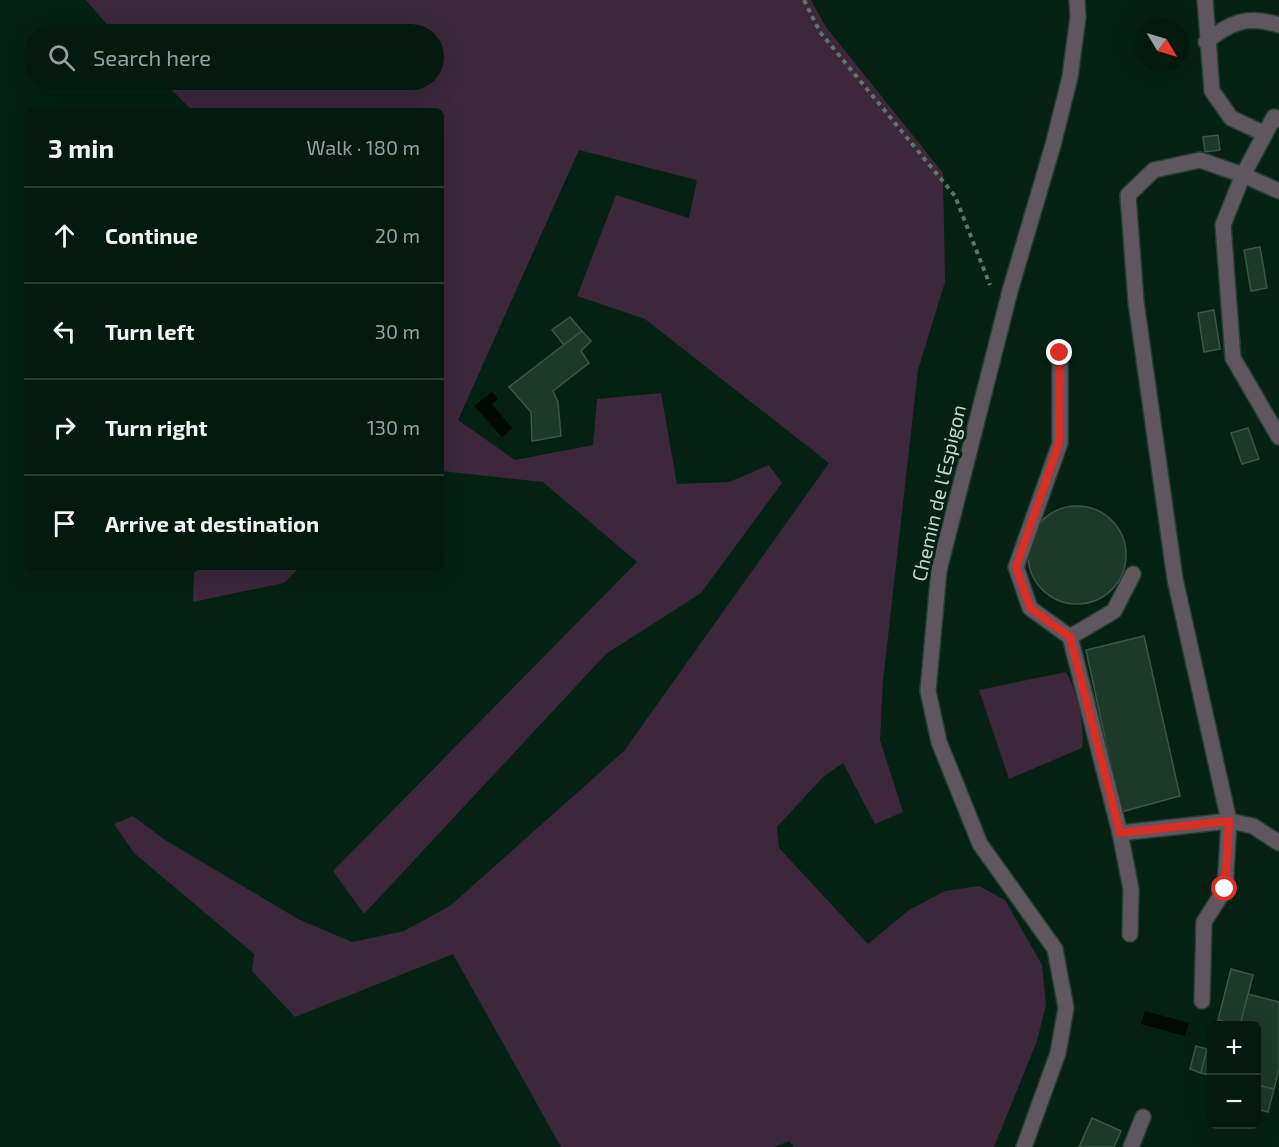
<!DOCTYPE html>
<html lang="en">
<head>
<meta charset="utf-8">
<style>
  body { margin:0; font-family:"Exo 2",sans-serif; background:#12261d; color:#f1f3f6 }
  .controls { position:absolute; right:18px; bottom:18px; display:grid; overflow:hidden; border-radius:9px; box-shadow:0 6px 24px #0002 }
  .controls button { width:54px; height:54px; display:grid; place-items:center; padding:0; border:0; border-bottom:2px solid #25382f; background:#04190f; color:#f1f3f6; font:30px sans-serif }
  .compass { position:absolute; left:1135px; top:18px; width:54px; height:54px; border-radius:50%; background:#04190f; box-shadow:0 6px 24px #0002; rotate:128deg }
  .stop { position:absolute; width:18px; height:18px; margin:-14px; border:4px solid #d93025; border-radius:50%; background:#fff }
  .stop.end { background:#d93025; border-color:#fff; box-shadow:0 2px 6px #0008 }
  .list { margin:0; padding:0; list-style:none }
  h2 { display:flex; justify-content:space-between; align-items:center; height:78px; margin:0; padding:0 24px; font-size:26px }
  h2 small { font-size:20px; font-weight:400; color:#97a09e }
  .list li { display:grid; grid-template-columns:39px 1fr auto; gap:18px; align-items:center; box-sizing:border-box; height:96px; padding:0 24px; border-top:2px solid #25382f }
  .list b { display:block; font-size:22px; white-space:nowrap }
  .list em { font-size:20px; font-style:normal; color:#97a09e }
  .icon { flex:none; width:33px; height:33px; fill:none; stroke:currentColor; stroke-width:2; stroke-linecap:round; stroke-linejoin:round }
  .map { position:relative; flex:none; width:1279px; height:1147px; overflow:hidden }
  .search { position:absolute; background:#04190f; box-shadow:0 6px 24px #0002; left:24px; top:24px; width:420px; height:66px; display:flex; align-items:center; gap:15px; box-sizing:border-box; padding:0 21px; border-radius:33px; color:#97a09e; font-size:22px }
  .panel { position:absolute; background:#04190f; box-shadow:0 6px 24px #0002; left:24px; top:108px; width:420px; height:462px; border-radius:9px }
  .map>svg:first-child { display:block }
</style>
</head>
<body>
<div class="map">
<svg width="1279" height="1147" viewBox="0 0 1279 1147">
  <rect width="100%" height="100%" fill="#052114"/>
  <g fill="#3c273b">
    <polygon points="86,0 811,0 826,27 943,173 945,282 918,370 883,681 880,740 903,812 875,824 843,763 823,777 777,827 779,848 868,944 909,910 945,891 979,886 1005,900 1042,965 1046,1005 1037,1041 994,1147 794,1147 789,1141 775,1147 561,1147 453,954 295,1017 252,971 254,954 134,853 114,824 133,816 165,840 298,919 352,942 404,931 450,906 624,751 829,463 645,319 577,296 616,195 689,218 697,180 579,150 458,420 515,460 593,445 597,399 661,393 677,484 729,482 769,465 782,483 701,593 606,654 364,914 333,871 637,562 543,482 441,471 441,111 193,111 161,80 434,80 434,34 115,34"/>
    <polygon points="201,567 300,567 284,583 193,602 194,573"/>
    <path d="M1066 672C1077 691 1085 726 1082 748L1009 779 979 690Z"/>
  </g>
  <g fill="#000902">
    <polygon points="492,392 498,399 492,404 512,428 502,437 474,406"/>
    <polygon points="1145,1011 1189,1023 1185,1036 1141,1024"/>
  </g>
  <g fill="#1d392a" stroke="#3a5746" stroke-width="1.5">
    <polygon points="1218,135 1220,150 1205,152 1203,137"/>
    <polygon points="1260,247 1267,288 1251,291 1244,250"/>
    <polygon points="1214,310 1220,349 1204,352 1198,313"/>
    <polygon points="570,317 582,331 564,345 552,330"/>
    <polygon points="582,331 591,341 581,351 589,363 553,391 558,402 561,436 532,441 531,412 509,387"/>
    <polygon points="1248,428 1259,459 1242,464 1231,433"/>
    <circle cx="1077" cy="555" r="49"/>
    <polygon points="1144,636 1180,796 1121,812 1086,650"/>
    <polygon points="1231,969 1253,975 1240,1026 1218,1020"/>
    <polygon points="1248,994 1279,1002 1279,1069 1274,1089 1256,1085 1256,1026 1240,1026"/>
    <polygon points="1196,1046 1207,1049 1201,1073 1190,1069"/>
    <polygon points="1207,1049 1212,1050 1212,1076 1201,1073"/>
    <polygon points="1256,1085 1274,1089 1268,1112 1256,1109"/>
    <polygon points="1092,1118 1121,1131 1114,1147 1079,1147"/>
  </g>
  <g fill="none" stroke-linecap="round" stroke-linejoin="round">
    <defs>
      <g id="minor">
        <polyline points="1205,0 1212,91 1231,118 1265,134"/>
        <path d="M1206 42C1230 22 1248 15 1279 25"/>
        <polyline points="1279,119 1274,117 1243,175 1279,191"/>
        <polyline points="1060,353 1060,443 1016,567 1030,608 1070,637"/>
        <polyline points="1279,437 1233,358 1223,225 1243,175 1200,160 1154,170 1128,195 1136,302 1175,579 1229,821 1253,826 1279,843"/>
        <polyline points="1133,574 1114,611 1070,637 1120,833 1229,821 1225,889 1204,922 1202,1001"/>
        <polyline points="1120,833 1131,889 1130,934"/>
        <polyline points="1024,1147 1058,1053 1066,1008 1055,949 980,844 939,742 928,691 939,570 1010,291 1053,145 1070,77 1078,17 1077,0"/>
        <polyline points="1131,1147 1143,1117"/>
      </g>
    </defs>
    <use href="#minor" stroke="#243e31" stroke-width="18"/>
    <polyline stroke="#5e7569" stroke-width="4" stroke-dasharray="4.5 4.5" stroke-linecap="butt" points="804,0 820,32 955,196 990,285"/>
    <use href="#minor" stroke="#60565f" stroke-width="15"/>
  </g>
  <g fill="none" stroke-linecap="round" stroke-linejoin="round">
    <polyline stroke="#d93025" stroke-width="8" points="1060,353 1059,443 1016,567 1030,608 1070,637 1120,833 1229,821 1225,889"/>
  </g>
  <g text-anchor="middle" stroke-width="6" stroke-linejoin="round" paint-order="stroke">
    <g font-size="20" fill="#c6d6cc" stroke="#052114">
      <text transform="translate(939 493) rotate(-77)" y="7">Chemin de l'Espigon</text>
    </g>
  </g>
</svg>
<div class="controls">
<button>+</button>
<button>−</button>
</div>
<svg class="compass" viewBox="-18 -18 36 36"><path d="M0-13l5 13h-10z" fill="#e53935"/><path d="M0 13l5-13h-10z" fill="#97a09e"/></svg>
<div class="stop" style="left:1225px;top:889px"></div>
<div class="stop end" style="left:1060px;top:353px"></div>
<div class="search"><svg class="icon" aria-label="search" viewBox="0 0 24 24"><circle cx="10" cy="10" r="6"/><path d="M15 15l6 6"/></svg>Search here</div>
<section class="panel">
<h2>3 min<small>Walk · 180 m</small></h2>
<ul class="list">
<li><svg class="icon" aria-label="ahead" viewBox="0 0 24 24"><path d="M12 20V5M6 11l6-6 6 6"/></svg><div><b>Continue</b></div><em>20 m</em></li>
<li><svg class="icon" aria-label="left" viewBox="0 0 24 24"><path d="M17 20v-9H6M10 6l-5 5 5 5"/></svg><div><b>Turn left</b></div><em>30 m</em></li>
<li><svg class="icon" aria-label="right" viewBox="0 0 24 24"><path d="M7 20v-9h11M14 6l5 5-5 5"/></svg><div><b>Turn right</b></div><em>130 m</em></li>
<li><svg class="icon" aria-label="arrive" viewBox="0 0 24 24"><path d="M6 21V4h12l-3 4 3 4H6"/></svg><div><b>Arrive at destination</b></div></li>
</ul>
</section>
</div>
</body>
</html>
